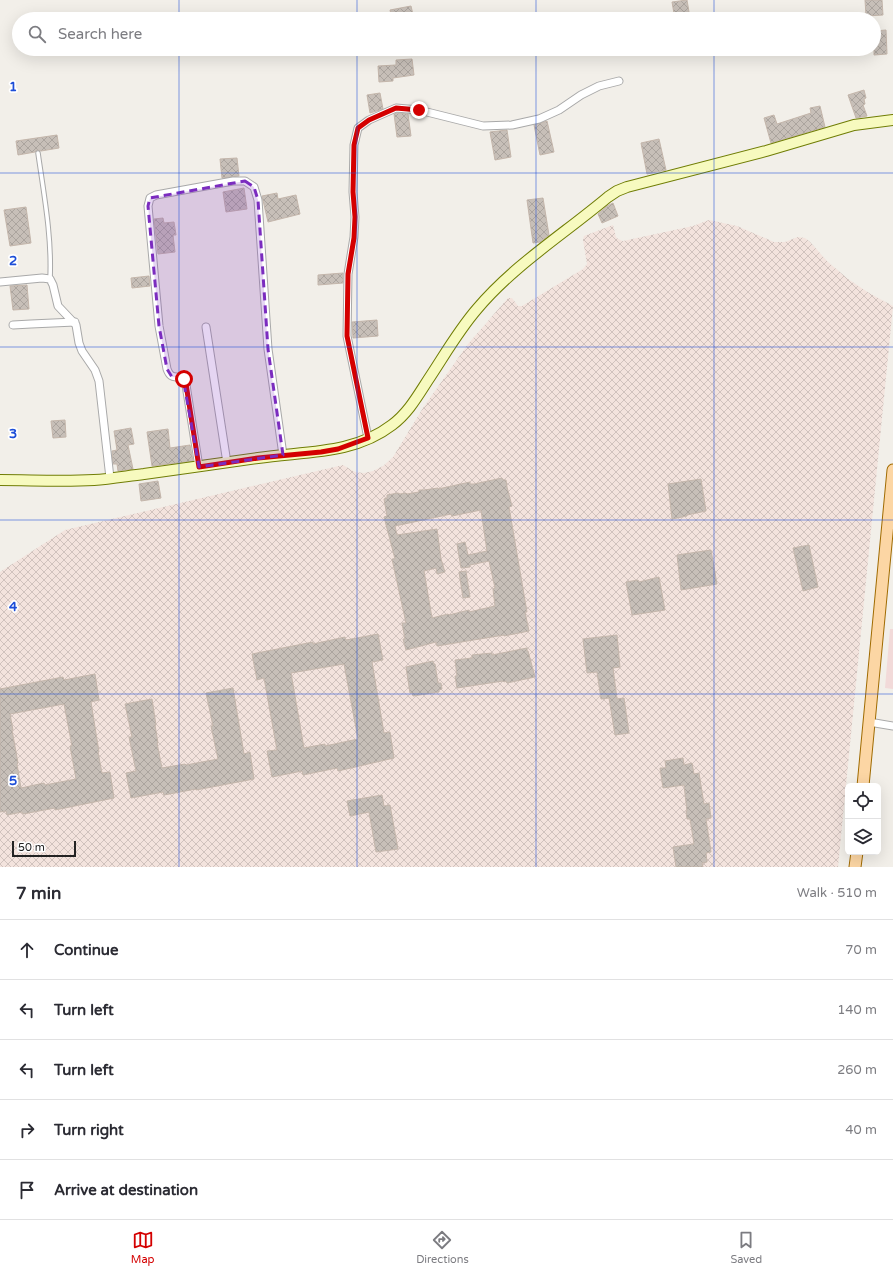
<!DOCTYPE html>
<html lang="en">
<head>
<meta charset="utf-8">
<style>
  body { margin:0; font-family:"Varela Round",sans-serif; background:#f2f2f3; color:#2b2b33 }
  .controls { position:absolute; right:12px; bottom:12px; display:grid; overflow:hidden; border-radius:6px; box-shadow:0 4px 16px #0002 }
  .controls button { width:36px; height:36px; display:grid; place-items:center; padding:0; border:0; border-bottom:1px solid #e1e1e2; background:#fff; color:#2b2b33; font:20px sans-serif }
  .scale { position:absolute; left:12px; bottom:10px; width:64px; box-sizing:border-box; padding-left:4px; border:2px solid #222; border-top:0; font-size:11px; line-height:14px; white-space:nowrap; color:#222; -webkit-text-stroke:3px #fff; paint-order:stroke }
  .stop { position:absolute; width:12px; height:12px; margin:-9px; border:3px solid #d40000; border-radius:50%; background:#fff }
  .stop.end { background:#d40000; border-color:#fff; box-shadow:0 1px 4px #0008 }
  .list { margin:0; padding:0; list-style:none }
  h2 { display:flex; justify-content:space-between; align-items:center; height:52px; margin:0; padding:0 16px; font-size:17px }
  h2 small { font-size:13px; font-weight:400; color:#7c7c81 }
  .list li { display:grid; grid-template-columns:26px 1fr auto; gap:12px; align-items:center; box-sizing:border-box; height:60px; padding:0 16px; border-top:1px solid #e1e1e2 }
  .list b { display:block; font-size:15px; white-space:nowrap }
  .list em { font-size:13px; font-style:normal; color:#7c7c81 }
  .icon { flex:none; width:22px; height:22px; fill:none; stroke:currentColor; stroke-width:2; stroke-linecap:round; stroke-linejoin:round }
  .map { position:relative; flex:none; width:893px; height:867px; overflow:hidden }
  .search { position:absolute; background:#fff; box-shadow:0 4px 16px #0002; left:12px; right:12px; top:12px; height:44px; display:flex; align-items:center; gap:10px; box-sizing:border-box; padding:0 14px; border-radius:22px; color:#7c7c81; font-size:15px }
  .sheet { height:352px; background:#fff }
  nav { display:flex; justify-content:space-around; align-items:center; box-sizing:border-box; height:56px; border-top:1px solid #e1e1e2; background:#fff; font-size:11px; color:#7c7c81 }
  nav a { display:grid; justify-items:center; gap:2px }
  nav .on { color:#d40000 }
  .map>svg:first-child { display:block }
</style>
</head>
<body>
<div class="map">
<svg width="893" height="867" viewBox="0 0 893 867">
  <defs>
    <pattern id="military-cross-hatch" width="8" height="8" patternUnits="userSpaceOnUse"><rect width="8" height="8" fill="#f3e3dd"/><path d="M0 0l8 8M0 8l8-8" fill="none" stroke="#d0c2bd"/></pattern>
    <pattern id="building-cross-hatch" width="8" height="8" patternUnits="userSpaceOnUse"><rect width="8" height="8" fill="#c7bfb8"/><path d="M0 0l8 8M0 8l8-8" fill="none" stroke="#aba49e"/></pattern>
  </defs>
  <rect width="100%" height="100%" fill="#f2efe9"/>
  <polygon fill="#f2dad9" points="890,629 893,629 893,689 885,688"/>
  <polygon fill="url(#military-cross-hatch)" points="709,220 737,226 774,242 785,242 798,237 805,238 810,242 828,262 848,279 869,293 893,306 838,867 0,867 0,572 65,530 343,465 355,472 364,473 373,471 383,466 393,457 423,408 468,344 508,298 512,298 518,306 522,306 583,269 587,264 583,240 584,236 613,225 616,237 618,239 623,241 693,226"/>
  <g fill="url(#building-cross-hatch)" stroke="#c4b6ab" fill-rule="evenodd">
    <polygon points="687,0 690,18 675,19 672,2"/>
    <polygon points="865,0 882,0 883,15 866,16"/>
    <polygon points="411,6 414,19 392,19 390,10"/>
    <polygon points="886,30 887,54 874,55 874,31"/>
    <polygon points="412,59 414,75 393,78 393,81 379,82 378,66 396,65 396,60"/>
    <polygon points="864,90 866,98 864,99 865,104 863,105 867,116 856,118 848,95"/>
    <polygon points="380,93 383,109 370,113 367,95"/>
    <polygon points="820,106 825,127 771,143 764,118 774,115 777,124 811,113 810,108"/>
    <polygon points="397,113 408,114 411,136 397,137 394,114"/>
    <polygon points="547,121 554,152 540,155 534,125"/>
    <polygon points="507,130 511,157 495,160 490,132"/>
    <polygon points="57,135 59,148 41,151 37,150 35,152 18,155 16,141"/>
    <polygon points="659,139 666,170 647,174 641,143"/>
    <polygon points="237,158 239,176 222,178 220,159"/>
    <polygon points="244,188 247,209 226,212 223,192"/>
    <polygon points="277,193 278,199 296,195 300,214 268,222 262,196"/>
    <polygon points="543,198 549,235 540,242 533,243 527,200"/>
    <polygon points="613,203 618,216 602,223 598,214 607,206"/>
    <polygon points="26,207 31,243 10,246 4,210"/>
    <polygon points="163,218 164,223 174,222 176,235 173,235 175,252 158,254 154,219"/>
    <polygon points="343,273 343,283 318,285 318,275"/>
    <polygon points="149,276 150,286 132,288 131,278"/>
    <polygon points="27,285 29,309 13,310 10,286"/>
    <polygon points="377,320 378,336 353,338 352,322"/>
    <polygon points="65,420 66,437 53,438 51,421"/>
    <polygon points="131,428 134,444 128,445 133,469 118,471 117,464 113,464 112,451 117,450 114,431"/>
    <polygon points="168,429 170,448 190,445 193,461 152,466 147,432"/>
    <path d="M502 478 503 480H506L507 487 512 506 509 507 527 612H525L529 631 504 636V635L437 646 436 642 406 650 403 639H405L402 623H406L392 559H395L384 517 387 516 384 499 387 498V495L398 493 400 494 406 493 407 494 419 492V490H424L438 488V489L470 482V484H474ZM481 510 487 551 468 555 465 542 457 544 461 568 470 567V565L489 561 495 588 493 589 495 606 469 612V610L449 615 448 614 432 618 424 571 436 568 437 574 445 572 441 559 437 529 397 535 395 526 451 514 452 516Z"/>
    <polygon points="701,479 706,511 687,515 687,516 672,519 668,484"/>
    <polygon points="158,481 161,498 141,501 139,484"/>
    <polygon points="809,545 818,587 803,591 793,548"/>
    <polygon points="711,550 717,584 681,590 677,555"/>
    <polygon points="466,571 470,597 463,598 459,572"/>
    <polygon points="659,577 665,610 632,615 626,582 638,580 639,582"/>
    <path d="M378 634 383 660 372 662 384 733 390 732 394 758 338 771 337 768 303 775 302 771 272 777 267 751 277 750 264 678 257 680 252 654 313 642V644L345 637 346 640ZM344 664 358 739 325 746V744L304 748 291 673Z"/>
    <polygon points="617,635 620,667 613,668 617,699 624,698 629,733 615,735 609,698 601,699 597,672 587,673 583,639"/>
    <polygon points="527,648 527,651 528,651 535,677 507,683 506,681 504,682 503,681 457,688 455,676 457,676 455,660 472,658 472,655 492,653 492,655"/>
    <polygon points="433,661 434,664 435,664 438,683 441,683 442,689 439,690 439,692 413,696 412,693 410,693 406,667"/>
    <path d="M95 674 99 700 91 702 99 752H98L102 773 110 772 114 798 55 810V808L23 814 22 812 7 815 6 811 0 812V689L63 677 64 680ZM64 704 72 746H70L76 779 45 785 44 783 21 788 17 764 18 763 12 730H13L10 714Z"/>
    <polygon points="233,688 244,754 250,752 254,779 196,790 196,789 164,795 163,792 131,798 126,773 136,771 129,737 132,737 125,704 152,699 156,725 155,725 158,743 157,743 162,768 185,764 186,765 218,759 211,726 213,726 206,693"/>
    <polygon points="683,758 684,765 692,763 694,774 699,773 704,804 709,803 711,818 706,819 711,852 706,853 707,862 702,863 703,867 676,867 673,847 694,844 690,819 687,819 686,811 687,811 684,785 663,788 660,768 666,768 665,761"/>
    <polygon points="382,795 384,806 390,805 398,849 376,852 369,812 350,816 347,801"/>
  </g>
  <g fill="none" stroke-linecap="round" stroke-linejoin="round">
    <defs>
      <path id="lane" d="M38 153C44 195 52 237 50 279"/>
      <g id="street">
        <polyline points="0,282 42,278 50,279 53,285 58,306 76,325 79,343 82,351 95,370 99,381 110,478"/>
        <polyline points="13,325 31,324 75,322"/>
        <polyline points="206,327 227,463"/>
        <polyline points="368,438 347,336 348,274 354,237 355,217 353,192 354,145 358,128 369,120 396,108 419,110 483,126 512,125 539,119 559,110 581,95 599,86 619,81"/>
        <path d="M199 467 186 385 184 379C175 375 171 380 167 369L159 326 148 206 150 198 156 195 233 181H245L254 187 258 200 268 349 283 455"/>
        <polyline points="869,722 893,726"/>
      </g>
      <path id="secondary" d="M0 480C31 480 62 482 94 480 110 479 127 476 144 474 182 469 220 463 258 458 304 451 353 455 392 425 408 413 417 397 428 380 444 356 458 331 477 309 514 265 564 234 608 197L617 191 627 187 766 151 854 125 893 120"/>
      <g id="primary">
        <polyline points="863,786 893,470"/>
        <polyline points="855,867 857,852"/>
      </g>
    </defs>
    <use href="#lane" stroke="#a9a9a9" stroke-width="5.5"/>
    <use href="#street" stroke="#a9a9a9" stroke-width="9"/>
    <use href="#secondary" stroke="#707d05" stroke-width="12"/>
    <use href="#primary" stroke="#a06b00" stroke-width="13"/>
    <use href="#lane" stroke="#fff" stroke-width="3.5"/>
    <use href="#street" stroke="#fff" stroke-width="7"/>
    <use href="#secondary" stroke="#f7fabf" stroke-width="10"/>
    <use href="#primary" stroke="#fcd6a4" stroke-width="11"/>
  </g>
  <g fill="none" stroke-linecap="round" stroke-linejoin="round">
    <polyline stroke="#d40000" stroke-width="5" points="184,379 186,384 199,467 258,458 321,452 338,449 368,438 347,336 348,274 354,238 355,217 353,192 354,145 358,128 369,120 396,108 419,110"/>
  </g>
  <path fill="#7b2cbf" fill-opacity="0.2" stroke="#7b2cbf" stroke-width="3" stroke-dasharray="8 5" stroke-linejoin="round" d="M245 181 254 187 258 200 268 349 283 455 199 467 183 378 172 377 167 369 159 326 148 206 150 198Z"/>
  <path fill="none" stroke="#1d4ed8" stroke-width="1" stroke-opacity="0.55" d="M179 0V19M357 0V19M536 0V19M714 0V19M179 49V867M357 49V867M536 49V867M714 49V867M0 173H893M0 347H893M0 520H893M0 694H893"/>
  <g font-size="13" text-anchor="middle" font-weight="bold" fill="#1d4ed8" stroke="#fff" stroke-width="3.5" stroke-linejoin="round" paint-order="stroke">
    <text x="13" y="91">1</text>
    <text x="13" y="265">2</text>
    <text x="13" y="438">3</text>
    <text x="13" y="611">4</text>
    <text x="13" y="785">5</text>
  </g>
</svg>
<div class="controls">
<button><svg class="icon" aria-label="locate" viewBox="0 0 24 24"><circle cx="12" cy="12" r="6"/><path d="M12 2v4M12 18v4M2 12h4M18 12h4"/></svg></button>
<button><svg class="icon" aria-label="layers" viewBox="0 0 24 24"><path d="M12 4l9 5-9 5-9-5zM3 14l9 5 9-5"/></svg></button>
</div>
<div class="scale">50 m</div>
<div class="stop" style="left:184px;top:379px"></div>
<div class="stop end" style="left:419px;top:110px"></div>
<div class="search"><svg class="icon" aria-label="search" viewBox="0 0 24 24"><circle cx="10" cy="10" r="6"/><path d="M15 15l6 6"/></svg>Search here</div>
</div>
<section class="sheet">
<h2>7 min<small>Walk · 510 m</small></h2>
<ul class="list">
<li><svg class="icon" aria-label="ahead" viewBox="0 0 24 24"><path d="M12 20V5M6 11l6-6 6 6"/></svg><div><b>Continue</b></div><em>70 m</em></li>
<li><svg class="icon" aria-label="left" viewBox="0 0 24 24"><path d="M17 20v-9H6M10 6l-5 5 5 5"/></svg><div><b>Turn left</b></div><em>140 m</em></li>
<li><svg class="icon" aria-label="left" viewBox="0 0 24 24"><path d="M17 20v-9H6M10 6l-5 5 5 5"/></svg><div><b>Turn left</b></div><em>260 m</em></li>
<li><svg class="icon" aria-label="right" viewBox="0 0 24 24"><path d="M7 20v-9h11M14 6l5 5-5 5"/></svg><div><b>Turn right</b></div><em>40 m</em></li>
<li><svg class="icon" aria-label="arrive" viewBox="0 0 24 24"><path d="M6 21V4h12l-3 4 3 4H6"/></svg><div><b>Arrive at destination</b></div></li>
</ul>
</section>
<nav>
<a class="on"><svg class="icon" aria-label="map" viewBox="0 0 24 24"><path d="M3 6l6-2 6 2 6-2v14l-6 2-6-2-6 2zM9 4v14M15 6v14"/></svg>Map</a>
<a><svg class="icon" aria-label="directions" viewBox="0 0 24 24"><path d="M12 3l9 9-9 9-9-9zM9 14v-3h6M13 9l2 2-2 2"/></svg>Directions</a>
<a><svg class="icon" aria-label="saved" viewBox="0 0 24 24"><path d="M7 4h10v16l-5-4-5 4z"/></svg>Saved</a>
</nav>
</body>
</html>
